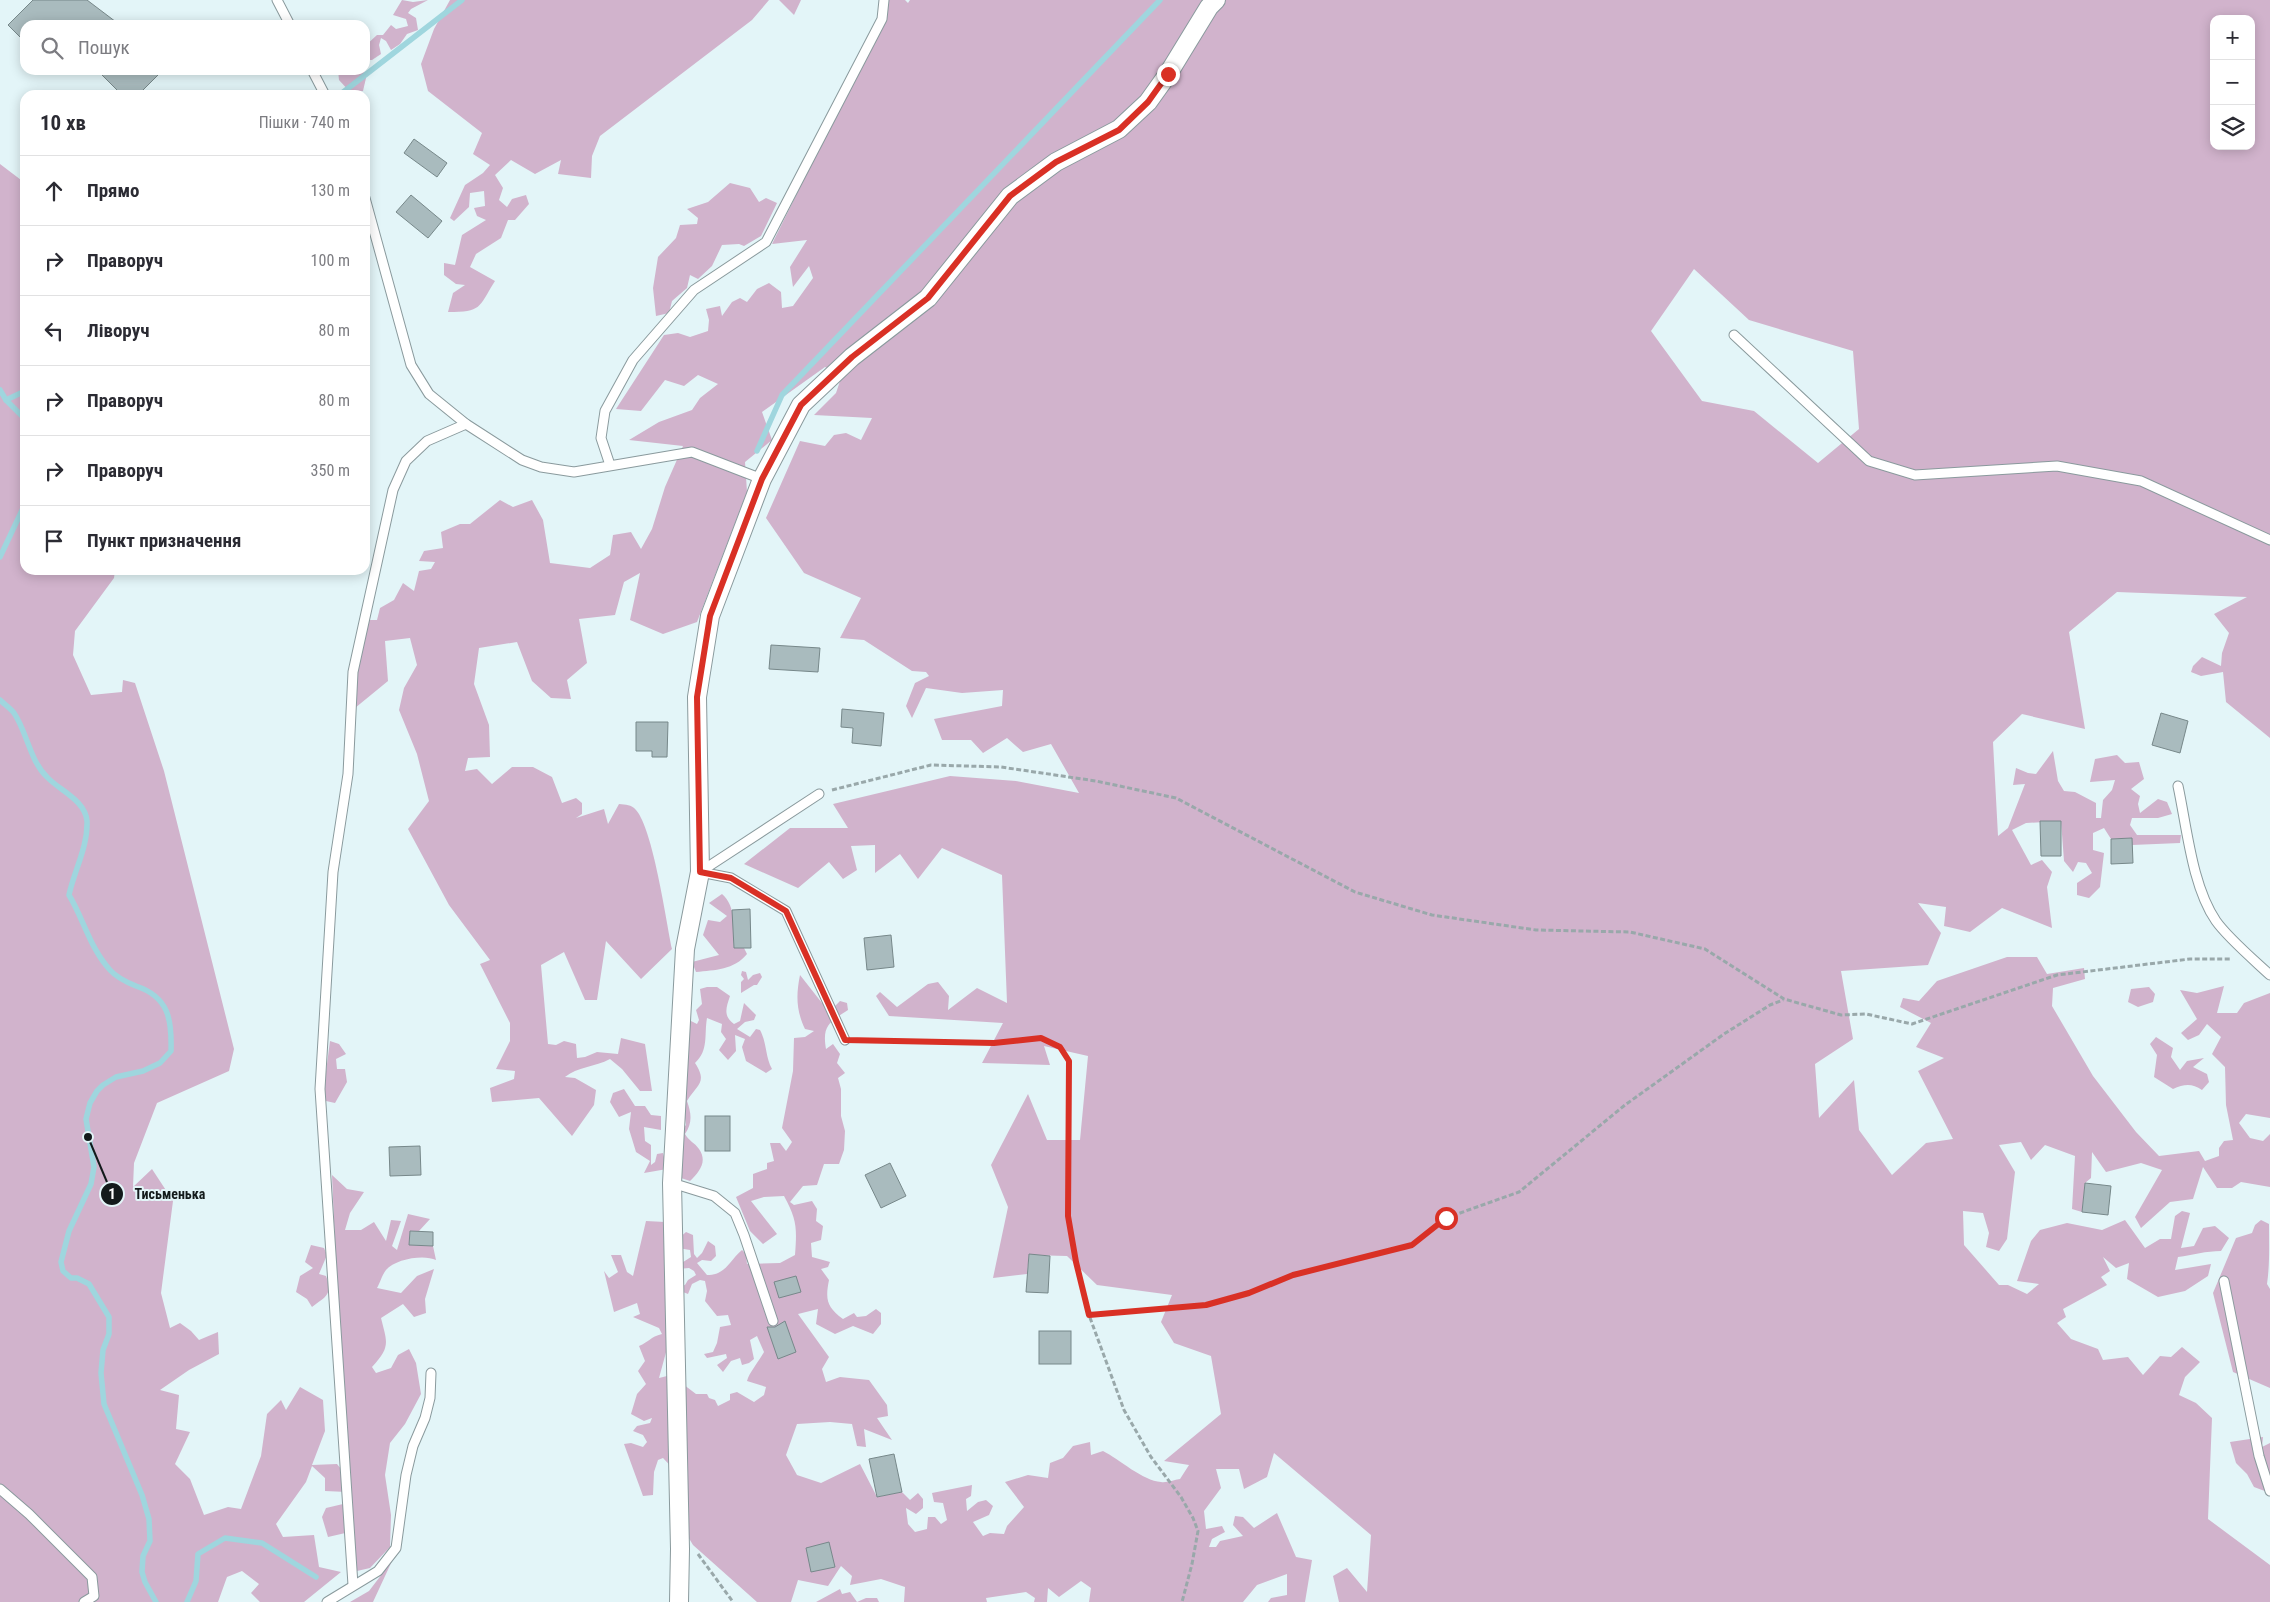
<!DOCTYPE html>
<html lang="uk">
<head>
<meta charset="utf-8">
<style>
  body { margin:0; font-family:"Roboto Condensed",sans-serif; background:#f2f2f3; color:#2b2b33 }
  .controls { position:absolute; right:15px; top:15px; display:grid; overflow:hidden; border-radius:10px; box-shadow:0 2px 12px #0003 }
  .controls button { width:45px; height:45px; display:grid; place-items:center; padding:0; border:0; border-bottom:1px solid #e1e1e2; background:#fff; color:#2b2b33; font:25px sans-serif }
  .stop { position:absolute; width:15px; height:15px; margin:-11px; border:4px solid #d93025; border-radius:50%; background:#fff }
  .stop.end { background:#d93025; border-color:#fff; box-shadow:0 1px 5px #0008 }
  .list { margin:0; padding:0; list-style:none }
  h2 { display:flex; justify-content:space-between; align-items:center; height:65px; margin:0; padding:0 20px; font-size:21px }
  h2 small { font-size:16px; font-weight:400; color:#7c7c81 }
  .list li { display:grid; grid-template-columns:32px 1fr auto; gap:15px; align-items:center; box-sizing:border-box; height:70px; padding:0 20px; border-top:1px solid #e1e1e2 }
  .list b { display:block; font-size:19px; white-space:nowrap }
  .list em { font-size:16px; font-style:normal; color:#7c7c81 }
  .icon { flex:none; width:28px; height:28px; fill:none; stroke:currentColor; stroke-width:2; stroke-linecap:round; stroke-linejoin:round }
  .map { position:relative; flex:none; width:2270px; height:1602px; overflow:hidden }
  .search { position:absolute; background:#fff; box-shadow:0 2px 12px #0003; left:20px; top:20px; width:350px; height:55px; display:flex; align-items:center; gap:12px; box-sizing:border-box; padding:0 18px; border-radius:15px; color:#7c7c81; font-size:19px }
  .panel { position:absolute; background:#fff; box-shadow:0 2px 12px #0003; left:20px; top:90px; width:350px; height:485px; border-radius:15px }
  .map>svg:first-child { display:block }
</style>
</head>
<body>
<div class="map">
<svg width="2270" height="1602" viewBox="0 0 2270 1602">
  <rect width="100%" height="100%" fill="#e3f5f8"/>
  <g fill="#d1b3cc" fill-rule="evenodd">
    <polygon points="402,0 413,2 428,0 411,9 408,13 416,18 418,30 407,34 400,44 391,50 386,41 381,38 379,45 381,54 372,60 365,60 365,46 377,35 383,35 391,25 396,29 408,26 406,19 393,15"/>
    <path d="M450 0H769L752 20 600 136 592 156 591 178 558 174 561 160 535 174 511 160 495 175 503 188 499 200 507 207 512 199 526 195 529 204 515 220H508L501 238 476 254 470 267 495 281C478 308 482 312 448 312L453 293 465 285 456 284 444 275V263L455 265 462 235 486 220 477 216 474 208 485 206 484 191 470 193 469 207 454 221 450 218 465 185 483 173 490 165 473 154 482 133 428 91 421 64 434 29Z"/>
    <polygon points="779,0 801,0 794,15"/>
    <path d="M887 0H905L908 3 910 0H2270V738L2226 702 2223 672 2201 676 2191 672 2193 666 2202 657 2221 666 2222 653 2229 633 2214 614 2247 597 2117 592 2069 632 2085 729 2022 714 1993 742 1998 836 2008 828 2025 784 2013 785 2016 768 2028 773 2036 774 2053 751 2058 781 2064 791 2075 792 2096 803V818H2101L2103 800 2112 790 2115 780 2090 782 2095 759 2117 755 2125 763 2139 762 2144 779 2131 789 2140 796 2138 804 2140 813 2158 799 2167 802 2172 814 2158 818H2132L2130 825 2137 835H2181L2180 843 2132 845V838L2111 839 2104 828 2093 833V850L2104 853 2100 887 2089 898 2077 895V883L2092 873 2086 863 2078 862 2073 872 2064 861 2061 821 2026 823 2012 830 2031 865 2042 860 2052 872 2047 887 2052 928 2002 908 1970 932 1944 926 1946 907 1918 903 1941 933 1928 965 1841 971 1853 1039 1815 1064 1819 1118 1854 1080 1859 1130 1892 1175 1926 1143 1953 1139 1918 1071 1944 1058 1916 1047 1931 1023 1900 1007 1903 998 1919 1001 1937 981 2007 957H2037L2047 974 2084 968 2085 979 2053 988 2052 1006 2093 1076 2136 1132 2159 1156 2199 1151 2205 1161 2219 1156V1148L2224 1141 2233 1140 2226 1105 2225 1067 2212 1054 2221 1037 2207 1024 2199 1035 2188 1040 2181 1033 2197 1019 2180 990 2197 993 2224 986 2217 1013H2237L2244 1003 2270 993V1118L2246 1114 2239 1123 2250 1138 2263 1141 2270 1134V1187L2241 1182 2232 1188H2217L2203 1167 2193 1199 2170 1202 2141 1228 2135 1217 2162 1170 2141 1163 2106 1172 2092 1152 2091 1178 2085 1183 2082 1212 2072 1209 2075 1156 2045 1145 2031 1160 2021 1142 1999 1145 2015 1172 2007 1239 1999 1251 1986 1247 1989 1233 1983 1213 1963 1211 1964 1245 1999 1285H2008L2027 1294 2039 1284 2017 1281 2031 1241 2040 1230 2067 1223 2102 1230 2125 1220 2145 1248 2160 1239H2171L2175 1216 2182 1211 2190 1213 2181 1248 2194 1246 2203 1228 2215 1226 2229 1238 2221 1251C2206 1251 2193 1255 2178 1257L2175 1270 2211 1264 2208 1276 2185 1291 2158 1297 2127 1279 2129 1263 2116 1268 2103 1257 2110 1271 2101 1277 2107 1285 2063 1309 2066 1317 2057 1323 2071 1339 2098 1349 2103 1360 2128 1357 2143 1375 2160 1356 2171 1357 2182 1347 2200 1362 2185 1377 2179 1395 2196 1403 2212 1418 2208 1519 2270 1565V1602H1339L1333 1576 1347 1568 1367 1592 1371 1535 1274 1453 1267 1477 1244 1489 1239 1469H1216L1221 1488 1204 1511 1206 1529 1222 1526 1225 1532 1212 1539 1209 1547H1216L1220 1541 1243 1536 1233 1525 1235 1516 1243 1517 1254 1528 1277 1513 1296 1557 1312 1560 1305 1602H1268L1271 1598 1287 1595V1574L1257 1585 1243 1602H1089L1091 1588 1081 1581 1059 1597 1048 1588 1047 1602H1034L1035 1598 1026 1592 986 1598 987 1602H904L905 1587 881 1579 850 1585 852 1576 841 1566 828 1586 798 1580 791 1602H757L693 1545 684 1530 682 1478 663 1458 658 1460 654 1472 653 1495 643 1496 624 1444 631 1443 643 1447 647 1442 643 1435 633 1431 637 1426 650 1423 652 1418 644 1421 631 1414 637 1394 646 1384 638 1371 645 1361 639 1346C649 1342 650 1337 662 1334L659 1328 633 1317 640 1314 637 1303 614 1312 604 1271 609 1278 618 1272 611 1255H621L627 1272 633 1276 646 1221 665 1222 668 1345 659 1378 671 1375 696 1394H707L709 1398 715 1400 718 1406 730 1400V1394L737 1392 754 1402 764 1395 766 1387 747 1381C749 1373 759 1361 764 1352L757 1336 750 1340 754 1359 749 1363 742 1365 740 1358 731 1361 723 1372 717 1365 727 1358 726 1354 707 1358 704 1354 713 1352 717 1343 720 1327 731 1325 728 1315 717 1316 705 1301 707 1291 705 1281 700 1280 692 1284 688 1294 678 1290 680 1286 685 1285 688 1280 696 1275 694 1271 689 1268 678 1269 680 1264 691 1257 690 1250 678 1248V1239L686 1232 693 1235 694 1254 697 1258 702 1253 708 1241 715 1246 716 1256 711 1261 702 1260 697 1263 707 1275C726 1275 729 1261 742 1250L746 1254 747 1264 780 1263 795 1255C797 1228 797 1220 784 1196L764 1197 751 1201 777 1234 763 1244 750 1231 736 1197 753 1188V1174L767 1169V1163L774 1161 770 1143H780L786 1151 792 1142 782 1128 793 1071 794 1038 805 1037 814 1031 805 1029C796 1010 796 995 800 975L822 1003 834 1007 840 1001 847 1003 848 1010C829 1022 822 1026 826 1049L833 1044 840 1054 837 1063 845 1073 838 1078 841 1089V1116L845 1131 844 1150 839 1164H824L817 1185 803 1186 790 1202 794 1205 812 1201 817 1209 816 1221 823 1226 821 1240 811 1243 812 1257 830 1262 828 1267 821 1269 829 1280C825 1300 827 1307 843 1319L854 1313 857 1317 866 1316 876 1309 881 1313V1324L873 1334 853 1326 835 1334 816 1324 818 1309 798 1314 829 1357 822 1369 826 1382 840 1377 869 1380 887 1405 888 1416 877 1418 892 1440 864 1429 866 1447 857 1446 852 1424 830 1422 797 1424 786 1455 797 1475 821 1483 860 1464 877 1497 902 1492 910 1500 918 1493 923 1499V1508L916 1514 906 1508 908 1524 915 1532 927 1529 928 1517H935L941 1524 947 1520 943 1503 934 1502 932 1493 972 1485 971 1496 966 1499 967 1511 978 1502 986 1500 993 1506 989 1515 973 1522 983 1536 990 1533 1004 1534 1007 1526 1024 1507 1005 1482 1028 1475 1048 1478 1050 1463 1063 1458 1073 1446 1090 1442 1091 1455 1103 1451C1119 1459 1143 1481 1161 1482 1166 1483 1174 1480 1180 1479L1189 1465 1164 1461 1221 1414 1211 1356 1174 1343 1161 1322 1172 1295 1097 1285 1067 1256 1029 1255 1027 1274 993 1278 1008 1207 991 1165 1028 1094 1047 1140H1080L1088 1056 1044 1046 1050 1065 982 1063 1003 1023 889 1016 876 996 880 992 897 1007 928 984 938 982 949 996 948 1010 977 988 1007 1003 1002 875 942 848 918 879 900 854 875 873V845L851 846 857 870 843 879 829 862 798 888 744 864 790 828H848L833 804 950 776 1016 781 1079 793 1051 744 1023 752 1007 738 983 753 971 740H942L934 719 1002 706 1003 690 962 693 926 688 912 718 906 706 915 683 929 676 926 672 912 671 864 640 840 638 861 598 804 573 766 518 800 441 825 446 834 435 846 433 861 440 872 418 814 415 836 393 842 375 825 367 762 412 772 440 745 462 747 492 697 622 663 634 630 620 640 573 624 582 615 615 579 619 587 663 567 680 571 699 551 698 532 681 517 642 479 648 474 684 489 725 490 757 468 758 465 771 477 769 492 784 512 767H533L552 777 562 803 576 798 582 803V814L576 818 604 809 608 824 619 804C626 805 631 804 636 810 653 829 666 920 672 949L641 979 606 941 597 1000H585L564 952 541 965 548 1044 556 1045 564 1041 576 1044 577 1058 585 1057 597 1052 618 1054 621 1038 645 1044 652 1091H640L622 1069 610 1059C595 1067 577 1067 565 1077L575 1078 596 1090 594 1105 572 1136 539 1098 492 1102 490 1088 514 1079 515 1071 496 1069 510 1041V1023L480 964 490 960 449 905 408 829 429 801 417 754 399 710 404 688 417 665 410 638 385 641 388 681 355 708V673L369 620H377L380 608 394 600 403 583 414 591 419 571 431 569 435 562 419 561 424 551 443 548 441 532 460 524H470L500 500 513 507 532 500 543 520 550 563 590 568 610 555 613 535 631 532 641 549 652 529 665 487 683 446 629 440 659 422 692 410 700 398 718 384 698 375 684 386 665 380 641 411 616 409 664 335 678 333 690 337 708 331 709 320 706 309 720 306 722 316 732 302 740 298 747 302 757 289 769 283 781 292 782 308 793 306 813 278 809 266 793 287 790 267 807 240 772 244 828 131ZM2214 19H2251V146H2214ZM1694 269 1749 320 1853 351 1859 429 1818 463 1754 411 1702 401 1651 331Z"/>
    <polygon points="338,70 363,70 366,78 363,91 350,92 339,80"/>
    <path d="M0 164 25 183V570H115L114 578 75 631 73 655 91 695 122 692 123 680 135 683 164 771 234 1049 229 1071 157 1103 134 1163 133 1187 152 1169 173 1201 161 1293 170 1328 180 1323 191 1331 199 1340 218 1332 219 1354 189 1370 160 1390 179 1395 176 1429 190 1432 175 1464 190 1479 204 1515 228 1507 241 1509 261 1456 267 1414 281 1400 286 1410 300 1387 323 1400 325 1431 312 1465 337 1464 345 1474 332 1175 347 1189 364 1192 350 1213 345 1230H361L374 1222 386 1241 391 1220 401 1221 392 1246 397 1250 408 1214 430 1219 419 1231H410L409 1245 433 1246 436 1260C424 1254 395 1259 386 1270 382 1275 380 1283 377 1288L401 1293 417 1276 434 1269 425 1299 426 1313 414 1317 403 1304 381 1318C387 1342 391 1347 372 1367L376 1373 391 1368 398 1355 409 1349 416 1363 421 1394 405 1424 390 1443 385 1475 391 1515 390 1547 370 1568 357 1571 354 1531 328 1537 322 1517 326 1508 343 1504 347 1492 325 1491V1478L312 1466 306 1482 276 1524 283 1537 314 1535 319 1567 341 1572 304 1602H260L251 1593 259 1584 242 1571 227 1577 218 1602H0Z"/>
    <polygon points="730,183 750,188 759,202 766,198 777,203 761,236 744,246 739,244 722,245 712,266 698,279 690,275 687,288 672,301 669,313 656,316 653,288 658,257 676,238 680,225 697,224 698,218 687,209 708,202"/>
    <path d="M722 894C737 907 733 929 734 948H744L747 954C734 970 715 970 696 972L692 962 719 955 703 935 708 920 720 922 727 916 709 903Z"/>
    <polygon points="742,971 746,972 748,980 753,975 760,973 762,977 757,985 754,985 741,993 741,982 744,979 741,975"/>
    <path d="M707 987H717L730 996C726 1008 723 1016 734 1024L740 1021 744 1003 756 1015 754 1020 745 1022 737 1029 750 1037 756 1029 760 1030C767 1043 765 1056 772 1069L766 1073 746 1061 742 1047 745 1039 735 1035 736 1051 728 1060 719 1050 726 1039 721 1032 722 1024 707 1018C704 1035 709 1050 695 1063 708 1083 697 1084 687 1101 691 1113 693 1122 685 1134 689 1141 695 1143 699 1149 708 1162 699 1172 690 1181L678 1177V1134L686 1125 683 1104 687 1019 697 1024 699 1020 696 1010 702 1004 700 989Z"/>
    <polygon points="2149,987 2155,994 2153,1002 2138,1007 2128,1002 2131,989"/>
    <path d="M2156 1037 2173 1048 2171 1057 2180 1070 2187 1061 2204 1058 2193 1067 2207 1074 2209 1082 2202 1090C2192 1083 2184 1084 2173 1089L2154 1077 2157 1055 2150 1044Z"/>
    <polygon points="330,1041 339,1044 346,1054 336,1059 337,1069 345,1069 347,1082 335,1103 326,1101 324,1087"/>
    <polygon points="624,1089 635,1106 645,1106 651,1115 661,1116 661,1130 644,1127 645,1141 651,1145 651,1165 655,1162 657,1154 663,1153 667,1169 644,1173 650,1161 636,1152 629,1129 631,1112 619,1117 610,1102 613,1093"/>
    <path d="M2261 1220 2269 1224C2269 1244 2270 1263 2267 1284L2270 1289V1388L2233 1372 2213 1293 2236 1238 2252 1233 2255 1225Z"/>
    <path d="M311 1245 324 1248 327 1255 319 1274 326 1276C333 1295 326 1296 312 1307L307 1299 296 1292 300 1276 313 1268 305 1262Z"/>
    <polygon points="2263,1437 2262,1447 2270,1443 2270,1493 2254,1487 2247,1474 2236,1463 2230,1442"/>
    <polygon points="392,1561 373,1602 350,1602 369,1591"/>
    <polygon points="840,1589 842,1594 850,1592 857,1602 866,1598 877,1598 879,1602 816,1602"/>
  </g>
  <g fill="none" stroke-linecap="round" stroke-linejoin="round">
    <g stroke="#9fd6de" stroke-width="5.5">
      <polyline points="342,93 462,0"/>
      <polyline points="0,390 6,400 25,419"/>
      <polyline points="6,400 25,391"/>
      <polyline points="757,451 782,395 1160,0"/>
      <polyline points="0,557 25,504"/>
      <path d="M0 700C4 704 10 708 14 713 27 732 30 761 47 777 60 791 85 800 87 821 88 847 74 871 69 895 84 920 90 948 110 970 117 978 126 982 136 986 169 997 172 1020 171 1051L160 1063 143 1071 116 1077 103 1085 97 1091 90 1103 86 1119 94 1167 91 1184 69 1231 61 1262 63 1271 71 1278H77L89 1284 109 1317V1334L103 1350 101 1373 104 1404 142 1495 149 1519 150 1541 143 1556 142 1572 145 1582 156 1602"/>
      <polyline points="187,1602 196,1581 198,1554 225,1538 262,1543 316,1577"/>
    </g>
  </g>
  <g fill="#a9bbbe" stroke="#77888a">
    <polygon points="33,0 87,0 120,25 25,25 25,42 8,25"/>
    <polygon points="97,70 163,70 138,95 122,95"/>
    <polygon points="414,139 447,163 437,177 404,153"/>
    <polygon points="411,195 442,221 428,238 396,212"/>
    <polygon points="771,645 820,648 818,672 769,669"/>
    <polygon points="842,709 884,713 881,746 852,743 853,728 841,727"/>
    <polygon points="2161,713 2188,721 2180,753 2152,745"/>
    <polygon points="636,722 668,722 667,757 652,757 652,751 636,751"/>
    <polygon points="2040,821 2061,821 2061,856 2041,856"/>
    <polygon points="2132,838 2133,863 2111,864 2111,839"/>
    <polygon points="750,909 751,948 734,948 732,910"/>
    <polygon points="891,935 894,967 867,970 864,938"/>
    <rect x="705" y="1116" width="25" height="35"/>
    <polygon points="420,1146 421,1175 390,1176 389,1147"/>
    <polygon points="890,1163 906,1196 881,1208 865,1175"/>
    <polygon points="2085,1183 2111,1186 2108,1215 2082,1212"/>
    <polygon points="410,1231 433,1232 433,1246 409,1245"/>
    <polygon points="1029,1254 1050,1256 1048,1293 1026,1292"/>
    <polygon points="796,1276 801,1292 779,1298 774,1282"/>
    <polygon points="785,1321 796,1352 778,1359 767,1327 775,1327"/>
    <rect x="1039" y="1331" width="32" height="33"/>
    <polygon points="894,1454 902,1492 877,1497 869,1459"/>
    <polygon points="829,1542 835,1567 811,1572 806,1548"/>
  </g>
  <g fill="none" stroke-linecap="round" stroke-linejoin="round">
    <defs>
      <g id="service">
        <polyline points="277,0 290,25"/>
        <polyline points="312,70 325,95"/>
        <polyline points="365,198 411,365 429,394 466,424 522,460 541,467 574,472 692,452 762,479"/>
        <polyline points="1734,335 1869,461 1915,475 2057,466 2141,481 2270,540"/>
        <polyline points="610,465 601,438 605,411 633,360 694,290 766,242 882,19 884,0"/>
        <path d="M2178 786C2187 828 2192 886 2216 921 2228 938 2254 960 2270 975"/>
        <polyline points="700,872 731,878 786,911 845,1040"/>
        <polyline points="700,872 819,794"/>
        <polyline points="672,1183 714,1196 735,1213 744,1235 773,1321"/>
        <polyline points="2224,1281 2259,1456 2270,1491"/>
        <polyline points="0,1489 29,1514 92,1577 94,1596 84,1602"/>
        <polyline points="353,1585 320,1089 333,872 348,774 353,672 393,490 406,461 427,441 466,424"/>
        <polyline points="327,1602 378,1571 396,1548 406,1475 413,1446 425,1418 430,1398 431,1373"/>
      </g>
      <polyline id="minor" points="679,1602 680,1549 672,1183 685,949 700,872 697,697 710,616 762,479 801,405 852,357 928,298 1010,196 1056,162 1119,129 1148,102 1168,74 1209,7 1216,0"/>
    </defs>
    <use href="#service" stroke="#8a9a9d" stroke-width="11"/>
    <use href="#minor" stroke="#8a9a9d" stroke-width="20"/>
    <g stroke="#99a8aa" stroke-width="3" stroke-dasharray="5 2.5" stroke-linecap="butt">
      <polyline points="832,790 931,765 1001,767 1096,781 1176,798 1355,892 1432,915 1536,930 1630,932 1705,949 1784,999 1841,1015 1866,1014 1912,1024 2057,975 2190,959 2232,959"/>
      <polyline points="858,1041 994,1043 1041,1038 1060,1047 1069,1061 1068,1216 1076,1262 1089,1315 1124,1410 1151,1457 1181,1497 1193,1518 1198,1531 1192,1564 1182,1602"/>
      <polyline points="1089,1315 1206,1305 1249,1293 1293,1275 1412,1245 1446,1218 1519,1192 1625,1105 1724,1034 1770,1005 1783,1000"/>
      <polyline points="698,1554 733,1602"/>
    </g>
    <use href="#service" stroke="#fff" stroke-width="9"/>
    <use href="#minor" stroke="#fff" stroke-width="18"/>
  </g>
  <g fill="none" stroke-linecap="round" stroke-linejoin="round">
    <polyline stroke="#d93025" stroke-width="6" points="1168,74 1148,102 1119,130 1056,162 1010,196 928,298 852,357 801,405 762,479 710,616 697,697 700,872 731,878 786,911 845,1040 994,1043 1041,1038 1060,1047 1069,1061 1068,1216 1076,1262 1089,1315 1206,1305 1249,1293 1293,1275 1412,1245 1446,1218"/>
  </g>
  <path fill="none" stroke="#131a1b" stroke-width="2" d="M88 1137L112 1194"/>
  <g fill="#131a1b" stroke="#e3f5f8" stroke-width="2">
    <circle cx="88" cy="1137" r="5"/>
    <circle cx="112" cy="1194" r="12"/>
  </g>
  <g font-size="15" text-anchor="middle" font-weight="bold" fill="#fff">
    <text x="112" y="1199">1</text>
  </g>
  <g font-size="14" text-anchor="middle" font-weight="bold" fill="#131a1b" stroke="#e3f5f8" stroke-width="4" stroke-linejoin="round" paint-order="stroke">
    <text x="170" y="1199">Тисьменька</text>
  </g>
</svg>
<div class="controls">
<button>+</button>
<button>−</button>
<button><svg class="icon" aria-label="layers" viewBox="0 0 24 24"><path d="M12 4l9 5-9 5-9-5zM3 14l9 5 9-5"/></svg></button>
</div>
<div class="stop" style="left:1446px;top:1218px"></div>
<div class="stop end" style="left:1168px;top:74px"></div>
<div class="search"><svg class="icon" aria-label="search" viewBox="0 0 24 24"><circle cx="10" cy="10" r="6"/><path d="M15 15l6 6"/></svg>Пошук</div>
<section class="panel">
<h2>10 хв<small>Пішки · 740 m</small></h2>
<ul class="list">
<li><svg class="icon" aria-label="ahead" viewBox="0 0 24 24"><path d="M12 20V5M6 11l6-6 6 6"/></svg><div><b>Прямо</b></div><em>130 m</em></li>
<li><svg class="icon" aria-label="right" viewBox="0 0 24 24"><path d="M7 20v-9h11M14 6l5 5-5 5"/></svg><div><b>Праворуч</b></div><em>100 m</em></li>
<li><svg class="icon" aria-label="left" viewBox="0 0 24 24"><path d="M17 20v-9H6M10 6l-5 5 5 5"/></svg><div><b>Ліворуч</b></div><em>80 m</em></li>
<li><svg class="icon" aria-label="right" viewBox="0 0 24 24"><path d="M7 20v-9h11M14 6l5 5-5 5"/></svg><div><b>Праворуч</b></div><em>80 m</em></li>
<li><svg class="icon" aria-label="right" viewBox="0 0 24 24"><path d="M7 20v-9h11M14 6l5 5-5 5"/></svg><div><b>Праворуч</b></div><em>350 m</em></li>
<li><svg class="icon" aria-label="arrive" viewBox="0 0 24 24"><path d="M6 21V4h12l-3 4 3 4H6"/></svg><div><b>Пункт призначення</b></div></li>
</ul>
</section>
</div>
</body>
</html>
